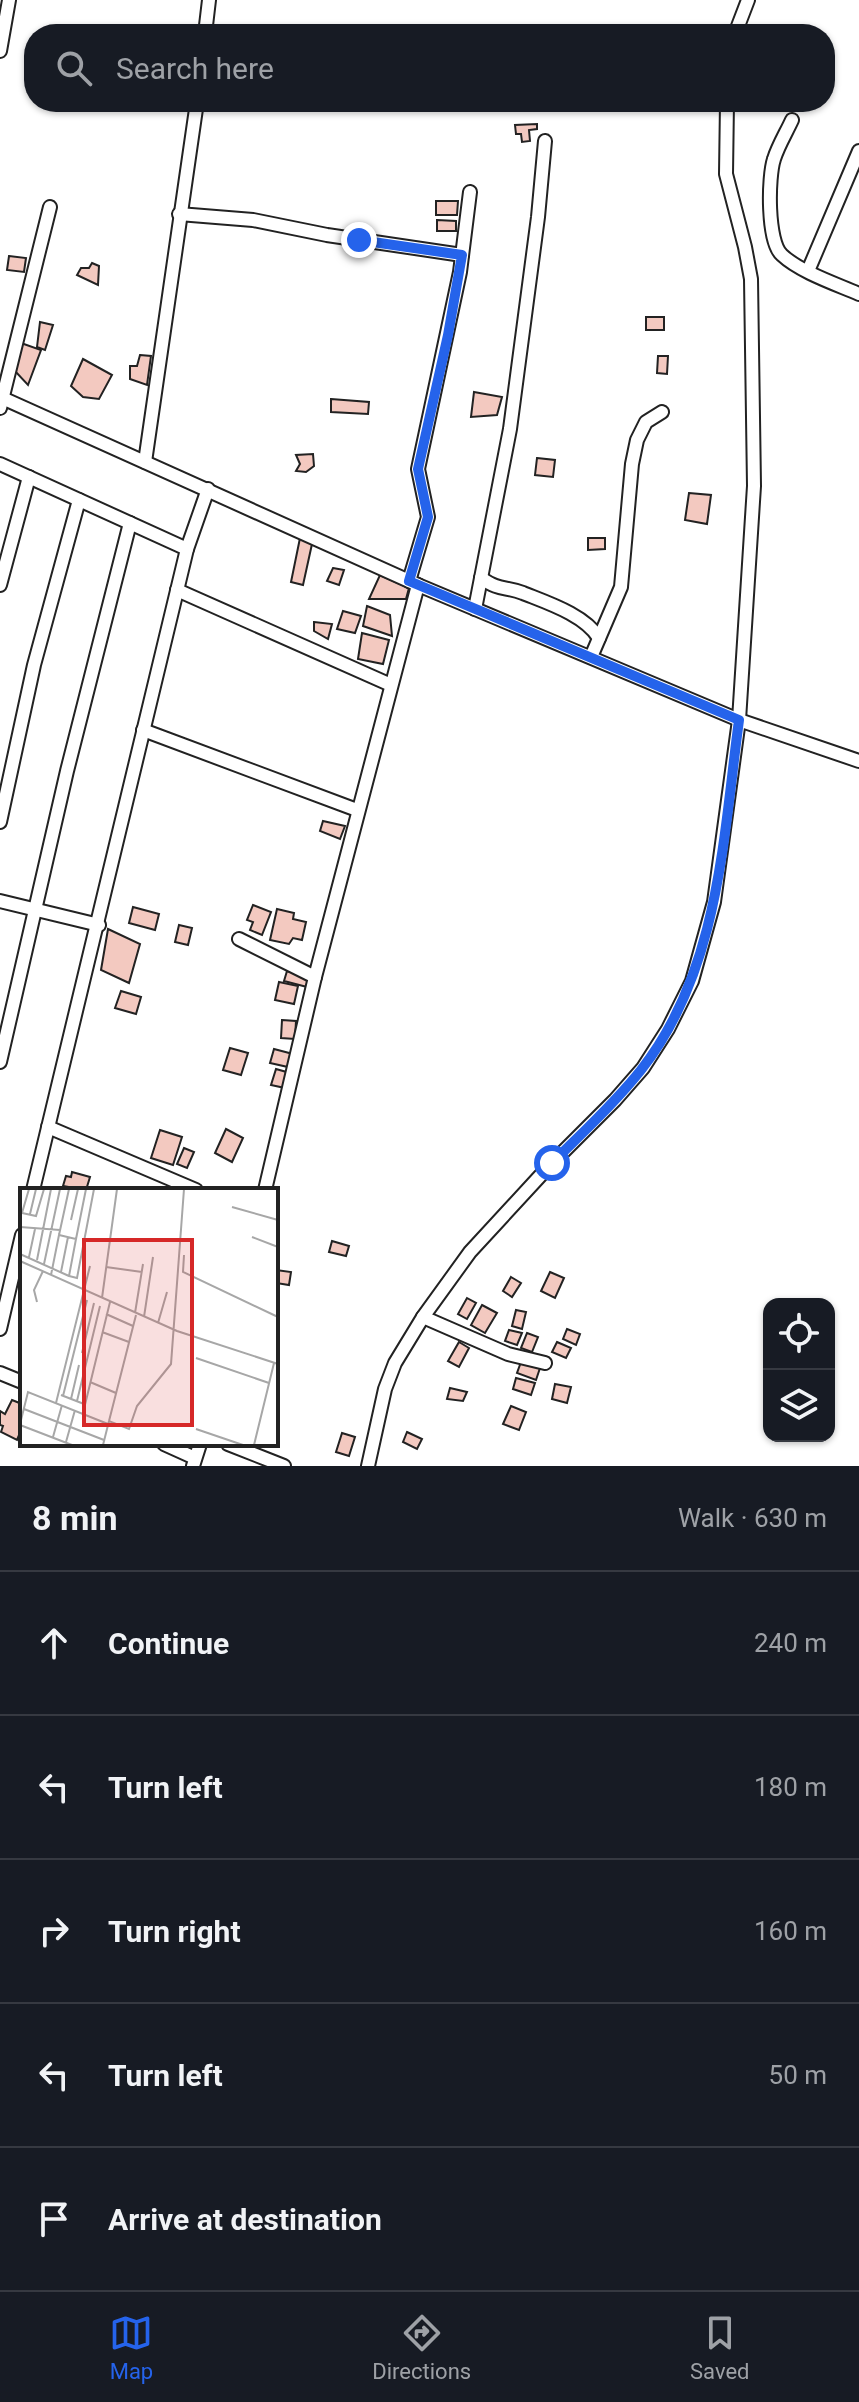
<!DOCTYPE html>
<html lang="en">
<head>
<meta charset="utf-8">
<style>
  body { margin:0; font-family:Roboto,sans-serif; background:#20242c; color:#f1f3f6 }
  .controls { position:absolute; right:24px; bottom:24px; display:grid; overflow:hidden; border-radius:16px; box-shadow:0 2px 6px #0004 }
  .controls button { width:72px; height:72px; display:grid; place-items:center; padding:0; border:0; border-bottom:2px solid #363941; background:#171b24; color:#f1f3f6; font:40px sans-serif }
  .stop { position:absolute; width:24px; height:24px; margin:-18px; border:6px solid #2563eb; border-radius:50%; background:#fff }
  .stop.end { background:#2563eb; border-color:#fff; box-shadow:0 2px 8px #0008 }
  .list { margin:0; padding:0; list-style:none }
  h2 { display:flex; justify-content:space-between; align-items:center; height:104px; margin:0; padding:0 32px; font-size:34px }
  h2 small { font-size:26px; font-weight:400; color:#9ea1a6 }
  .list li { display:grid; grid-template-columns:52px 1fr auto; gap:24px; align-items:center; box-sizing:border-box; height:144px; padding:0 32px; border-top:2px solid #363941 }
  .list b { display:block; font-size:30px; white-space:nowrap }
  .list em { font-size:26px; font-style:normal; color:#9ea1a6 }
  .icon { flex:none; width:44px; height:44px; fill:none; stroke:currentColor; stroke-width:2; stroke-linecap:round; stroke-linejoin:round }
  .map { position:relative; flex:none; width:859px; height:1466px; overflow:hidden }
  .search { position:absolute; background:#171b24; box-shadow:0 2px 6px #0004; left:24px; right:24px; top:24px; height:88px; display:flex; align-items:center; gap:20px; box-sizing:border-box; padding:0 28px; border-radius:32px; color:#9ea1a6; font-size:30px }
  .sheet { height:824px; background:#171b24 }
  nav { display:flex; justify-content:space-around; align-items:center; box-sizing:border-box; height:112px; border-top:2px solid #363941; background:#171b24; font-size:22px; color:#9ea1a6 }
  nav a { display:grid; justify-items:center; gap:4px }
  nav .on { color:#2563eb }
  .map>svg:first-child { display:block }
</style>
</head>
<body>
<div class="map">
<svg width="859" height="1466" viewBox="0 0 859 1466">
  <rect width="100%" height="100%" fill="#fff"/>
  <g fill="#f3c9c0" stroke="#222" stroke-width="2">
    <polygon points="537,124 537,129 529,130 530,141 522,142 521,134 516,134 515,125"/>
    <polygon points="436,201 458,201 457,215 436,215"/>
    <polygon points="437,220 456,221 456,231 437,231"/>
    <polygon points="9,256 26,258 24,272 7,270"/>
    <polygon points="92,263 99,266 98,285 77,275 81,268 89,268"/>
    <rect x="646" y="317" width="18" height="13"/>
    <polygon points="40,322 53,325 45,350 37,347"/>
    <polygon points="21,343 41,350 28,385 14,370"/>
    <polygon points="140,355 151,356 147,385 130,379 130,366 137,366"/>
    <polygon points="658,356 668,356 667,374 657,373"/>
    <polygon points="83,359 112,375 99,399 83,397 71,386"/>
    <polygon points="474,392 502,397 497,415 471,417"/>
    <polygon points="331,399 369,402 368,414 331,412"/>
    <polygon points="313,454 314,466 306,472 296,471 300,464 296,455"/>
    <polygon points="537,458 555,460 553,477 535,475"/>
    <polygon points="689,493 711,495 707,524 685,520"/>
    <polygon points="300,538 312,544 303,585 291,582"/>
    <polygon points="588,538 605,538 605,549 588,550"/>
    <polygon points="333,568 344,570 339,585 327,581"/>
    <polygon points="380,575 409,588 406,599 369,599"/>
    <polygon points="367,606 390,615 392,636 363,626"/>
    <polygon points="343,611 361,616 355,633 337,629"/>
    <polygon points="314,622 332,624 328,639 314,631"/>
    <polygon points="362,633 389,640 383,664 358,659"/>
    <polygon points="323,821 345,826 340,839 320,831"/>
    <polygon points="253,905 271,912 262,935 250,930 253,922 247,920"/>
    <polygon points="133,907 159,914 155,930 129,923"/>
    <polygon points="277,909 294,913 293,919 306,922 302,940 293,938 289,944 270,940"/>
    <polygon points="179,925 192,928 188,945 175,942"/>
    <polygon points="108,929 140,944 129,983 101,970"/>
    <polygon points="287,971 309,977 307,987 284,981"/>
    <polygon points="279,982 298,986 294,1004 275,1000"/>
    <polygon points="121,991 141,997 136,1014 115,1008"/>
    <polygon points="282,1020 296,1021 295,1039 281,1038"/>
    <polygon points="230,1048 248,1053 241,1075 223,1070"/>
    <polygon points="274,1049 293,1054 288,1067 270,1063"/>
    <polygon points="276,1069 290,1073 285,1088 271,1085"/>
    <polygon points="226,1129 243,1138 232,1162 215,1153"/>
    <polygon points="160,1130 182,1137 173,1165 151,1158"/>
    <polygon points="184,1148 194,1152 187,1168 177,1164"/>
    <polygon points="72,1172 90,1177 86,1190 63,1186 66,1176 71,1177"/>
    <polygon points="332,1241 349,1246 346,1256 329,1252"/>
    <polygon points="276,1270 291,1272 289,1285 276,1283"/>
    <polygon points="550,1272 564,1278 555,1298 541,1291"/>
    <polygon points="511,1277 521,1283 512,1297 503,1291"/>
    <polygon points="467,1298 476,1303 467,1319 458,1314"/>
    <polygon points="482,1305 497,1313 485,1333 471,1325"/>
    <polygon points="516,1310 526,1312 522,1329 512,1326"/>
    <polygon points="567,1329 580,1334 576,1345 563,1339"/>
    <polygon points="509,1330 522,1333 517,1345 505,1341"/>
    <polygon points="527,1333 538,1337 532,1352 521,1348"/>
    <polygon points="459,1342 469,1348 459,1367 448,1361"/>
    <polygon points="557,1342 571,1348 566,1358 552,1352"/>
    <polygon points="521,1362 540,1368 536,1380 517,1373"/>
    <polygon points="516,1378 535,1383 531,1395 513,1389"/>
    <polygon points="555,1384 571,1387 567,1403 552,1399"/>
    <polygon points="450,1388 467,1392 463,1401 447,1399"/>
    <polygon points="12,1400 22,1404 22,1428 17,1440 1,1432 3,1426 0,1425 0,1411 5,1414"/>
    <polygon points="511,1406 526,1412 519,1430 503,1424"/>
    <polygon points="407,1432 422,1439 417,1449 403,1442"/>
    <polygon points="342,1433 355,1437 349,1456 336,1452"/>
  </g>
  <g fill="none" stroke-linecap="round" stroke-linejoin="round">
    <defs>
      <g id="street">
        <polyline points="205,34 209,0"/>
        <polyline points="735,34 748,0"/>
        <polyline points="0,51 9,0"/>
        <path d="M792 120C786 133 778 146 774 159 768 177 767 242 782 255 800 272 836 284 859 294"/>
        <polyline points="179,214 253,220 327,235 462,255"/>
        <polyline points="808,271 859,151"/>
        <polyline points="0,397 418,585 739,720 859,761"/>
        <polyline points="0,408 50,207"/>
        <polyline points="145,462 197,102"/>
        <polyline points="0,464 187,549"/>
        <path d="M481 578C500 591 504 586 523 593 548 603 585 615 599 638"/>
        <polyline points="409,581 428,517 418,469 460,272 470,192"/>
        <polyline points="0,585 29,477"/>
        <polyline points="177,590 391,685"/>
        <polyline points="475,609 510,429 538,217 545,141"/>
        <polyline points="591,657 621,587 632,464 637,440 646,422 662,412"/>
        <polyline points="143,730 357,810"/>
        <polyline points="0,822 34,665 79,500"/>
        <polyline points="0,901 99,925"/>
        <polyline points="239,939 315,977"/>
        <polyline points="0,1062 67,771 130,523"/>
        <polyline points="48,1127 196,1190"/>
        <polyline points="33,1190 187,549 208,489"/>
        <polyline points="265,1190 315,977 418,585"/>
        <polyline points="423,1317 508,1354 545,1363"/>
        <polyline points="0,1329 22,1235"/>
        <polyline points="0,1373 22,1382"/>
        <polyline points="164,1444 195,1458"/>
        <polyline points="228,1444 284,1466"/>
        <polyline points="193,1466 200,1444"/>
        <polyline points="368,1466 385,1389 395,1363 423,1317 470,1252 552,1163 615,1100 643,1068 668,1029 692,981 714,902 739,720 754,486 751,279 745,247 726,174 727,102"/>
      </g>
    </defs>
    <use href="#street" stroke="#222" stroke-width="16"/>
    <use href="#street" stroke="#fff" stroke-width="12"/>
  </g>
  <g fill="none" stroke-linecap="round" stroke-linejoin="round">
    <path stroke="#2563eb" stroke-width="10" d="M359 240 462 255 448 335 418 469 428 517 409 581 739 720C723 839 719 971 641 1070 614 1104 582 1133 552 1163"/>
  </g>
  <g transform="translate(20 1188)">
    <rect width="258" height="258" fill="#fff"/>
    <path fill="none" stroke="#a7a7a7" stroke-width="2" d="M9 1 2 25 16 28 24 1M212 19 258 32M10 26 16 1M51 32 58 1M0 39 40 42M39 47 49 1M232 49 258 59M56 51 66 1M0 66 49 88M164 67 163 84 258 129M9 69 15 41M17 72 31 1M0 73 157 143 258 176M24 76 40 1M86 79 122 84M41 84 48 49M31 87 39 47 56 51 49 88 57 90 74 1M82 110 97 1M17 114 14 102 23 83M115 125 123 76M86 126 113 138M124 129 133 69M138 135 147 104M82 144 109 154M62 165 74 115M176 170 249 195M70 194 96 205M41 207 64 216M43 208 67 112M51 211 59 177M57 213 80 118M36 215 70 78M4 221 84 252M63 225 90 114M89 233 116 127M0 236 8 204 88 236M0 237 52 257M176 241 223 257M33 249 42 217M46 254 55 222M83 257 89 233 109 241 117 218 151 176 164 1M234 257 254 175"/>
    <path fill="#d62828" fill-opacity="0.15" stroke="#d62828" stroke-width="4" d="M64 52H172V237H64Z"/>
    <rect width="258" height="258" fill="none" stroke="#222" stroke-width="4"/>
  </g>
</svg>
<div class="controls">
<button><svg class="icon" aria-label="locate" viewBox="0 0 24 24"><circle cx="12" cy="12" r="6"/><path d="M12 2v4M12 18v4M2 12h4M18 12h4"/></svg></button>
<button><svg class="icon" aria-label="layers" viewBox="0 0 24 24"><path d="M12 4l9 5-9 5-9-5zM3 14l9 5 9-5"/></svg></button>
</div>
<div class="stop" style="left:552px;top:1163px"></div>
<div class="stop end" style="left:359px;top:240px"></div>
<div class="search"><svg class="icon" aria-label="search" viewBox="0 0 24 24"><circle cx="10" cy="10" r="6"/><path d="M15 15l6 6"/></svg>Search here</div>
</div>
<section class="sheet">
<h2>8 min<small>Walk · 630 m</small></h2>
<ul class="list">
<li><svg class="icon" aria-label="ahead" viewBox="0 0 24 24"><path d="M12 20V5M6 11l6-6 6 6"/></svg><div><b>Continue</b></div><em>240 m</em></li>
<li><svg class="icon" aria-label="left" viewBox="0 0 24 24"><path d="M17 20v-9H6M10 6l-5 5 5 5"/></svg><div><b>Turn left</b></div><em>180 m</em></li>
<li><svg class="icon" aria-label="right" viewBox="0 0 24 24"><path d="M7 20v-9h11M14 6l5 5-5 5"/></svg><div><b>Turn right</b></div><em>160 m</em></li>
<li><svg class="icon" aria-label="left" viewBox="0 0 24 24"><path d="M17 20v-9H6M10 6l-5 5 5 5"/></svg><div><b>Turn left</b></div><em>50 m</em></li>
<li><svg class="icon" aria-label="arrive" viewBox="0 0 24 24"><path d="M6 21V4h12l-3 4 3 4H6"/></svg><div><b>Arrive at destination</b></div></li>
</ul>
</section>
<nav>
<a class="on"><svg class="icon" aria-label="map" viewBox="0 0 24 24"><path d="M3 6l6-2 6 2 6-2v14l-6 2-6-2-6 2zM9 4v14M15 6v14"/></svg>Map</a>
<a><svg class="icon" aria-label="directions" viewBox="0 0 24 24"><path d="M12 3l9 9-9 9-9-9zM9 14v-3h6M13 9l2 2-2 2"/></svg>Directions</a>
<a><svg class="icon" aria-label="saved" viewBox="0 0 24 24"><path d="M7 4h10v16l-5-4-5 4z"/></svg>Saved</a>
</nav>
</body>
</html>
